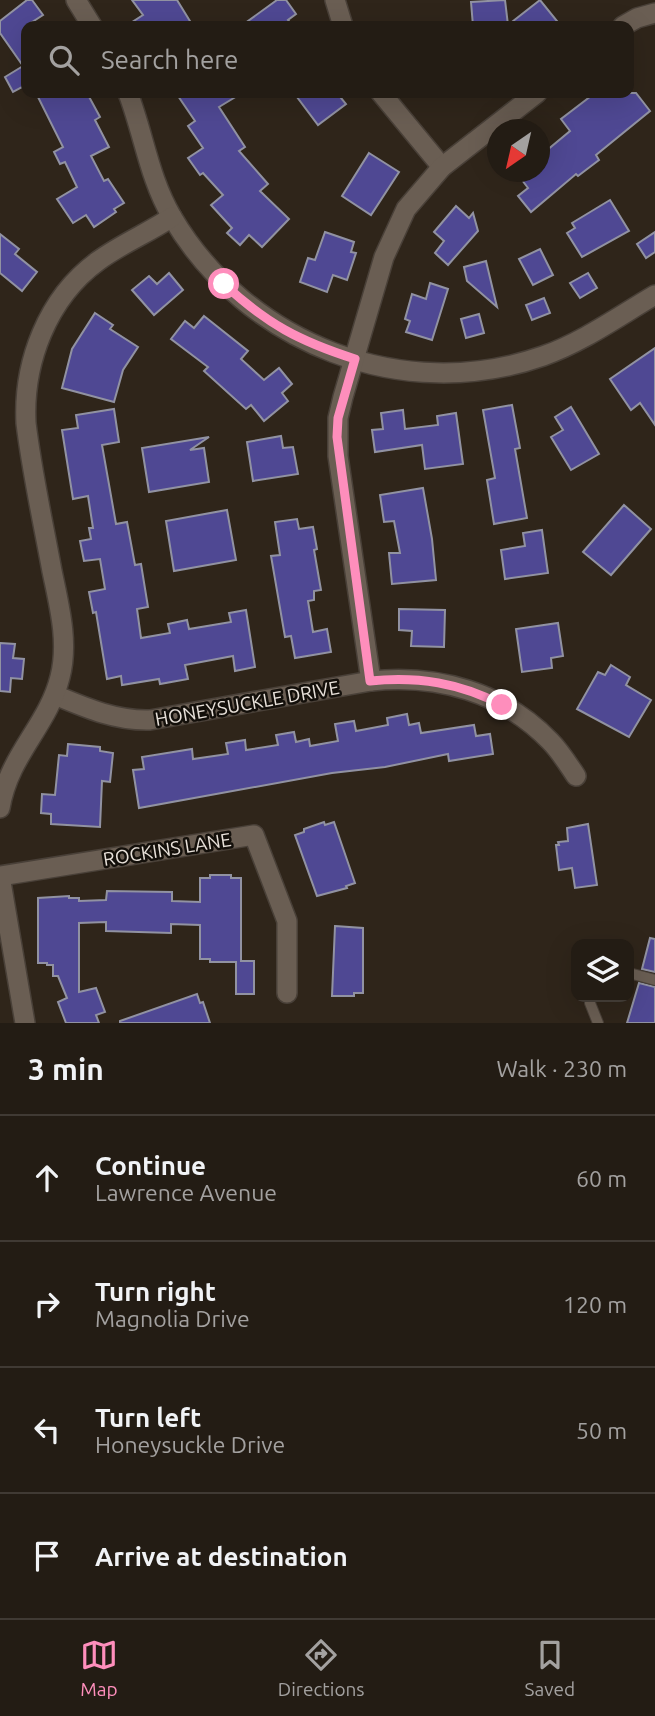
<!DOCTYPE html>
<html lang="en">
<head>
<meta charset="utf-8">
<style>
  body { margin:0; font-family:Ubuntu,sans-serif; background:#2b251d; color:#f1f3f6 }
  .controls { position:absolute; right:21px; bottom:21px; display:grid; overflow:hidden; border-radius:14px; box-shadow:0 7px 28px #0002 }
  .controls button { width:63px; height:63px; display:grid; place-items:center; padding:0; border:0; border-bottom:2px solid #403a34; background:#231c14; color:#f1f3f6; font:35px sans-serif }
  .compass { position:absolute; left:487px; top:119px; width:63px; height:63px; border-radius:50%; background:#231c14; box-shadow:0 7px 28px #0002; rotate:214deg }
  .stop { position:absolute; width:21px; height:21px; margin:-16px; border:5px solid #fe8ebc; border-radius:50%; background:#fff }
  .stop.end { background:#fe8ebc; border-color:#fff; box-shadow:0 2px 7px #0008 }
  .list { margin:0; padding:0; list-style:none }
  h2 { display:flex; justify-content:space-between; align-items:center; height:91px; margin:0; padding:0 28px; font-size:30px }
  h2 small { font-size:23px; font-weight:400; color:#a3a1a0 }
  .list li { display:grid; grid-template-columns:46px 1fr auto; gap:21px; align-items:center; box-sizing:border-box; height:126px; padding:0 28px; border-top:2px solid #403a34 }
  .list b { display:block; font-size:26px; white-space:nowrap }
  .list p { margin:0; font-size:23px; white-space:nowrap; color:#a3a1a0 }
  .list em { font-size:23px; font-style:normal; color:#a3a1a0 }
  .icon { flex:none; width:38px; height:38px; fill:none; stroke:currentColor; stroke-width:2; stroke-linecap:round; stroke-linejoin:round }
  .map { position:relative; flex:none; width:655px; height:1023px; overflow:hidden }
  .search { position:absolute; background:#231c14; box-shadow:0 7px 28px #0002; left:21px; right:21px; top:21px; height:77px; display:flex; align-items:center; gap:18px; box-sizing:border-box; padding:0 24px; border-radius:14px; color:#a3a1a0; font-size:26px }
  .sheet { height:595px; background:#231c14 }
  nav { display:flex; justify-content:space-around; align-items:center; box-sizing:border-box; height:98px; border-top:2px solid #403a34; background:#231c14; font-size:19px; color:#a3a1a0 }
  nav a { display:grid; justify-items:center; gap:4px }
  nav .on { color:#fe8ebc }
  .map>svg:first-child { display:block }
</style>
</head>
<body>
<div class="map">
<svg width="655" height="1023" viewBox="0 0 655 1023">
  <rect width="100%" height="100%" fill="#2f251a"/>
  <g fill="#4f4893" stroke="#9192a2" stroke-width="2">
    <polygon points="27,0 32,0 43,15 26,26 26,85 13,92 5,77 23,66 0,33 0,21"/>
    <polygon points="132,0 177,0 193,26 126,26 143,15"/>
    <polygon points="277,0 286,0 296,14 288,20 293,26 241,26"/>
    <polygon points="505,0 508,25 540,0 561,26 473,26 471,2"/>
    <polygon points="36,93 87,93 100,117 95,120 109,147 91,156 104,181 108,179 124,203 114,209 116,212 94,227 86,215 73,223 57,199 77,187 65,162 60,164 54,152 63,147"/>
    <polygon points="176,93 242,93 219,107 245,147 239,151 268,184 260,191 289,219 262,247 249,235 240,245 227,233 232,228 211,205 223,195 203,173 200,175 188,158 203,148 188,126 195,121"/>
    <polygon points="294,93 337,93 346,104 318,125"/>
    <polygon points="595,93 636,93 650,111 596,155 599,160 578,176 576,174 531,212 518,196 528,188 516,172 540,172 540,156 570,131 561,119"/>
    <polygon points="369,153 399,172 371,215 342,196"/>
    <polygon points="610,200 629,231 582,257 567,233 575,228 572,223"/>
    <polygon points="456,206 469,218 473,213 478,231 448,265 435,253 444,241 434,232"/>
    <polygon points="325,232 354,242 351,252 356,253 347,280 333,275 327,292 300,282 308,258 315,260"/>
    <polygon points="655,232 655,252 646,258 637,244"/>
    <polygon points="0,234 19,249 15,254 37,272 22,291 0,273"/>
    <polygon points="540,249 553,275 533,285 519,259"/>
    <polygon points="486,261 497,307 467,281 464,267"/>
    <polygon points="169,273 183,290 154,315 132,290 149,276 157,284"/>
    <polygon points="588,273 597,288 580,298 570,283"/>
    <polygon points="430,283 448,289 432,340 406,332 410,321 405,319 412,294 426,299"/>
    <polygon points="544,298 550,313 532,320 526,305"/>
    <polygon points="95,313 113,325 110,329 138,347 123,370 114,402 62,388 72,349"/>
    <polygon points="479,314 484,333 466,338 461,319"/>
    <polygon points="204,316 248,351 241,359 264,380 279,368 292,384 282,393 288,401 264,421 251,405 246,409 204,371 208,367 171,339 185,321 194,328"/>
    <polygon points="655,348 655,425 640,403 631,410 610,379"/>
    <polygon points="512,405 520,448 515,449 527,518 494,524 487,480 495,478 483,410"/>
    <polygon points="571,407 599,454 571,470 551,437 563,430 555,417"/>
    <polygon points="114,409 119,442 102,445 116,524 127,522 135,565 141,564 148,607 137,609 141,638 170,633 168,624 187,620 189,629 231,622 229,613 246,610 255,667 235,671 233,656 185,665 188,679 160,684 159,679 122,685 121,676 107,679 96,612 93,613 89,592 105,589 100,559 84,561 80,541 91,539 89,528 93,528 88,496 73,499 62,430 78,428 76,415"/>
    <polygon points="403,410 405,429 438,425 437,416 456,413 463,464 425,469 422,445 375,452 372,430 383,429 381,413"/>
    <polygon points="281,436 283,448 293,447 298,474 253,481 247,442"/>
    <polygon points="209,437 190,450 204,448 209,482 149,492 142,448"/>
    <polygon points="423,488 432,539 436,580 392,584 389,553 400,553 394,521 384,522 380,495"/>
    <polygon points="624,505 651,529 611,575 583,552"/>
    <polygon points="227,510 236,560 174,571 166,521"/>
    <polygon points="297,519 299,529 313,527 317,549 314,550 321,590 314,591 314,600 308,601 313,632 327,629 331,652 295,658 291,636 285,637 271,556 280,555 275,522"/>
    <polygon points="542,530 548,573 505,579 501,550 525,546 523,533"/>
    <polygon points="399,609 445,610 444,647 411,646 412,631 399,630"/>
    <polygon points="558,623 563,656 551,658 552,668 522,672 516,629"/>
    <polygon points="0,643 15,644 13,658 24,659 22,679 11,678 10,692 0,691"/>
    <polygon points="611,665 630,677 626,685 651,700 629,737 577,709 598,672 605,675"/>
    <polygon points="407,714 409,725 419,723 421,733 474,725 476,736 490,734 493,754 449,761 448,754 385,767 332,773 139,808 133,770 144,769 142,757 192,749 193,759 228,754 226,743 245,740 246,750 278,745 276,735 294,732 296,742 309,739 310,746 338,741 335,724 354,721 356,731 388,725 387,718"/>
    <polygon points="68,744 100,747 100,751 113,753 110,782 102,781 100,827 51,824 51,814 41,813 42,794 55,795 59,755 67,756"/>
    <polygon points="324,822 325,825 334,822 355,883 346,886 347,888 317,896 295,835 304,832 304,829"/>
    <polygon points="588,824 597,885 575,888 572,868 559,870 556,845 559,845 558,842 568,841 567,828"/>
    <polygon points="210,875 231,875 231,878 241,878 241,961 254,961 254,994 236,994 236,962 210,962 210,959 200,959 200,925 171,924 171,933 106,931 106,922 79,923 79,992 96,988 105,1012 96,1015 99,1023 66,1023 58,1002 67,998 58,976 53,976 53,965 47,965 47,963 38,963 38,898 69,896 69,898 79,898 79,901 106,900 107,891 172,892 172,901 200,902 200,878 210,878"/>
    <polygon points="335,926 363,928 363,993 354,993 354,996 332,996"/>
    <polygon points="650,938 655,939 655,972 642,969"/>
    <polygon points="639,983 655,987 655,1023 627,1023"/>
    <polygon points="197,994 200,1003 203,1002 210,1023 120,1023 120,1021"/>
  </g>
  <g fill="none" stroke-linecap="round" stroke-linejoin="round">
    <defs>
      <g id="service">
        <polyline points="629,973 655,980"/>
        <polyline points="590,1003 598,1023"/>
      </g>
      <g id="minor">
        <polyline points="76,0 92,26"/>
        <polyline points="335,0 343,26"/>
        <polyline points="623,26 637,18 655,13"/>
        <path d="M128 93C144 135 149 178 172 217 247 344 403 405 543 356 583 342 619 316 655 295"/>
        <polyline points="381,93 442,167"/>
        <polyline points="371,681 338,456 338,418 343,397 384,257 406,209 442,167 537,93"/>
        <path d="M55 695C86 708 116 721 150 720L371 681C437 674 503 692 550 741 560 751 568 764 576 776"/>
        <path d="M0 808C9 754 48 726 60 677 69 642 59 605 52 571 43 522 32 473 26 423 23 363 47 298 98 261 121 244 148 233 172 217"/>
        <polyline points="25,1023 0,876 254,835 287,921 287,993"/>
      </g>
    </defs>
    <use href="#service" stroke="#494038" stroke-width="12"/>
    <use href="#minor" stroke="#494038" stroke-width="22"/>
    <use href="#service" stroke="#6a5e53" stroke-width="10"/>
    <use href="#minor" stroke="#6a5e53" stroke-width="19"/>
  </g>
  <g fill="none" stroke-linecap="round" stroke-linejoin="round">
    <path stroke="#fe8ebc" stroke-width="9" d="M224 284C267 324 299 341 355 359L338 418 337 437 370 681C418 676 460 683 502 705"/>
  </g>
  <g text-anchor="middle" stroke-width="5" stroke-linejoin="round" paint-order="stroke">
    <g font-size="19" fill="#e7e0d9" stroke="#130f0a">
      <text transform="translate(247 703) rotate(-10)" y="7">HONEYSUCKLE DRIVE</text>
      <text transform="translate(167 849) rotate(-9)" y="7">ROCKINS LANE</text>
    </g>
  </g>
</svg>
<div class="controls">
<button><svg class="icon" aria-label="layers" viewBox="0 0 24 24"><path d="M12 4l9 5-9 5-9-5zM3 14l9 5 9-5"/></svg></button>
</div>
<svg class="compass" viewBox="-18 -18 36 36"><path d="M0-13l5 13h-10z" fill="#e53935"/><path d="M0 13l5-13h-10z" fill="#a3a1a0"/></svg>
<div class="stop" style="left:224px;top:284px"></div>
<div class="stop end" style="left:502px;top:705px"></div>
<div class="search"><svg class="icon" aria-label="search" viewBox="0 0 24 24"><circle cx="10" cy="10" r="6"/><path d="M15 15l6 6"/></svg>Search here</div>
</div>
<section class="sheet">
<h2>3 min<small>Walk · 230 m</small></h2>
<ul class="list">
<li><svg class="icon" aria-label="ahead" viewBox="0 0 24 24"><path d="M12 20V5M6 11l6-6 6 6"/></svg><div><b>Continue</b><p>Lawrence Avenue</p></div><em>60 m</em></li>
<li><svg class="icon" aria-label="right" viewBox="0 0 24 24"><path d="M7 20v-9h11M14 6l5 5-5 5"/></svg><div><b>Turn right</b><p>Magnolia Drive</p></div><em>120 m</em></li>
<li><svg class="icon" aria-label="left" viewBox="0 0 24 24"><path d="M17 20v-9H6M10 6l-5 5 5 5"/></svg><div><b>Turn left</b><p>Honeysuckle Drive</p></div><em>50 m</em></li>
<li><svg class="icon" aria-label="arrive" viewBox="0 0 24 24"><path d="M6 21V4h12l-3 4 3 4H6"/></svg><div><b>Arrive at destination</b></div></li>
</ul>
</section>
<nav>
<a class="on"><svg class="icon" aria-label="map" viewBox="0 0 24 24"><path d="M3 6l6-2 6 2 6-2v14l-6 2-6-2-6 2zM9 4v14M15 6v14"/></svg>Map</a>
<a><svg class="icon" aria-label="directions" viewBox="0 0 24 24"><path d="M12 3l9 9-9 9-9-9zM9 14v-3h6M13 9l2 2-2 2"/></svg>Directions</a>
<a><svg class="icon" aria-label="saved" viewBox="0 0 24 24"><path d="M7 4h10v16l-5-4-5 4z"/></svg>Saved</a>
</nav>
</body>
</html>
